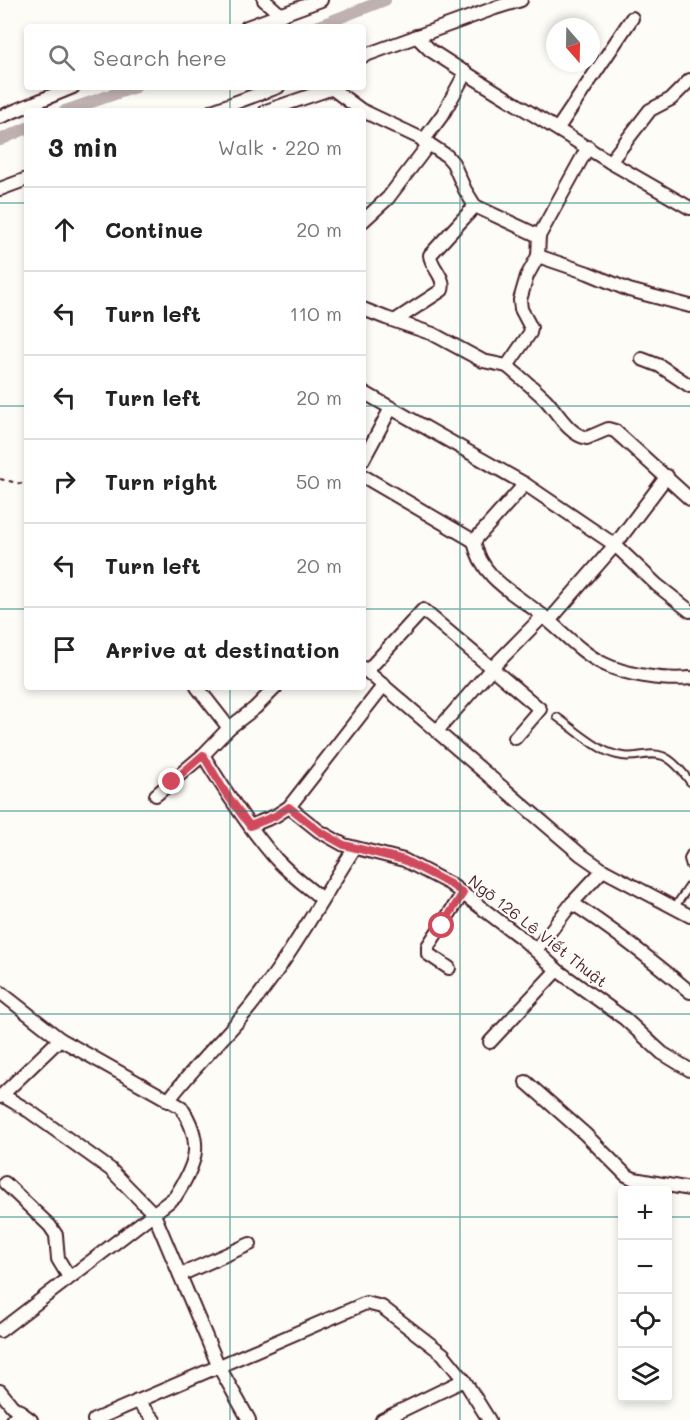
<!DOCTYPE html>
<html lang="en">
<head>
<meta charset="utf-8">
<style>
  body { margin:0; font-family:Mali,sans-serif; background:#f2f2f2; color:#222 }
  .controls { position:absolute; right:18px; bottom:18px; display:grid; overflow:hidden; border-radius:6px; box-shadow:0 3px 9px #0003 }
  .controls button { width:54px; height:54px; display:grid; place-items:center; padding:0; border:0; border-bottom:2px solid #e0e0e0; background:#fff; color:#222; font:30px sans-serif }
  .compass { position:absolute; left:546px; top:18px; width:54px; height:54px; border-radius:50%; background:#fff; box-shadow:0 3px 9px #0003; rotate:160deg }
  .stop { position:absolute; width:18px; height:18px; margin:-14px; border:4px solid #d1495b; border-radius:50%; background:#fff }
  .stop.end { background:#d1495b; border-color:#fff; box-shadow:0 2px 6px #0008 }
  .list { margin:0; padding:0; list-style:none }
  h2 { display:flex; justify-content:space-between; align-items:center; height:78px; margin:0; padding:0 24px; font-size:26px }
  h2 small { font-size:20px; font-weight:400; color:#767676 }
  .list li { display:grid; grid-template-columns:39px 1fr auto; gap:18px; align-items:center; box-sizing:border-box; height:84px; padding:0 24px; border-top:2px solid #e0e0e0 }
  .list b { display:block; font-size:22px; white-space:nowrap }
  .list em { font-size:20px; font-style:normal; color:#767676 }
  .icon { flex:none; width:33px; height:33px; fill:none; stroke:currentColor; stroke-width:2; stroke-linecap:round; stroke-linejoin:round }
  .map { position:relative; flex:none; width:690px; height:1420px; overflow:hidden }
  .search { position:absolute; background:#fff; box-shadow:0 3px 9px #0003; left:24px; top:24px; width:342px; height:66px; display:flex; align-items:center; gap:15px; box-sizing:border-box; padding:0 21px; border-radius:6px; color:#767676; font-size:22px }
  .panel { position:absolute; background:#fff; box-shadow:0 3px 9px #0003; left:24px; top:108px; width:342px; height:582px; border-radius:6px }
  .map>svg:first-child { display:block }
</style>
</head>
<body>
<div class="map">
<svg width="690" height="1420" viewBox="0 0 690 1420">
  <rect width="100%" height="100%" fill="#fdfcf7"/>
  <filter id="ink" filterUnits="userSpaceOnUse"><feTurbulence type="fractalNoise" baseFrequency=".0167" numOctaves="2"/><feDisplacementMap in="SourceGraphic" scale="12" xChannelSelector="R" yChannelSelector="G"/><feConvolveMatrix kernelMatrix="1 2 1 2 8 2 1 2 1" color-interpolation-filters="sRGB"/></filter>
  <g filter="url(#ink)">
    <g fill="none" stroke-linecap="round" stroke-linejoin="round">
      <g stroke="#c0b1b1" stroke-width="12">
        <polyline points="316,27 385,0"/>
        <polyline points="65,111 135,87"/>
        <polyline points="0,140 27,128"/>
      </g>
      <defs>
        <g id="lane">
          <path d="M557 717C573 728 590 744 608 752 646 768 655 732 690 782"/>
          <polyline points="690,854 688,859 690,866"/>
          <polyline points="674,908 690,885"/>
        </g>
        <g id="street">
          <polyline points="264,0 281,15"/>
          <polyline points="247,27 321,0"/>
          <polyline points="416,36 430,50 458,68 610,162 690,208"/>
          <polyline points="363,56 495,8 521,0"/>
          <polyline points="330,87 361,110 420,138 447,156 453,163 465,190 475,206 539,236"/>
          <polyline points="212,111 278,87"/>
          <polyline points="266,111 330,89"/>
          <polyline points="0,117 73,87"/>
          <polyline points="558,128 632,18"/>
          <polyline points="423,141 443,114 466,72"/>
          <polyline points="610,162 650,110 671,99 690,80"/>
          <polyline points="0,189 27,179"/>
          <polyline points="363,221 388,198 429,144"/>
          <polyline points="538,256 588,273 629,290 690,306"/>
          <polyline points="363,309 386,318 433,334 483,361 507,366 530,333 531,328 521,309 520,300 527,276 538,256 539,236 588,147"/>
          <path d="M396 320 442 290C446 277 431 268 430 255L475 206"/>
          <polyline points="642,359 660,366 690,386"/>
          <path d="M507 366C520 377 534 388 546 400 557 412 569 435 587 438L608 429 615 431 690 499"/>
          <polyline points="363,392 525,484 615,545 657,585 690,611"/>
          <polyline points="363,460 391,408"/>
          <polyline points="363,476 474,541"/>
          <path d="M474 541C481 579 516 594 543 616 563 632 581 653 604 664 626 675 666 681 690 678"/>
          <polyline points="474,541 525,484"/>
          <polyline points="549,621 615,545 667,476"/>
          <polyline points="363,668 580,854 603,870 690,916"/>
          <polyline points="367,671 423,610 540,709 515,738"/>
          <polyline points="197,687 229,728"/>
          <polyline points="437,731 492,668 543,616"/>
          <path d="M203 755C225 791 248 827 276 859 290 874 306 886 322 899"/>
          <polyline points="156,795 203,755 229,728 255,708 276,687"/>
          <polyline points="289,807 319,831 344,845 404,860 450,884 524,940 557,970 625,1019 662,1053 690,1070"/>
          <polyline points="250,826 275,816 289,807 384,685"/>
          <path d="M572 903C614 930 652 960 690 992"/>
          <polyline points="536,950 572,903 603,870"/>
          <polyline points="449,968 428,954 428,946 463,893"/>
          <path d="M0 992 60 1039 181 1107C204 1142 197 1163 175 1197L0 1331"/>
          <polyline points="490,1042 557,970"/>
          <polyline points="526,1082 585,1134 626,1175 634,1179 690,1189"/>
          <polyline points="2,1095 29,1111 110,1169 154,1214 218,1365 249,1420"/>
          <polyline points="0,1097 60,1039"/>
          <path d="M168 1101C193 1067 224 1039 250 1007 290 957 320 902 354 849"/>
          <polyline points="5,1183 50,1226 56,1235 58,1259 69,1277"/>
          <polyline points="180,1275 250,1244"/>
          <polyline points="0,1391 12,1406 31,1420"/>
          <polyline points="137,1401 154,1420"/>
          <polyline points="12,1420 21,1411"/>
          <polyline points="94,1420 366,1303 382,1307 443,1354 464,1380 489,1420"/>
          <polyline points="382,1420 464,1380"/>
        </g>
      </defs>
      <use href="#lane" stroke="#4a1f2b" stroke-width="10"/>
      <use href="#street" stroke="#4a1f2b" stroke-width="16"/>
      <polyline stroke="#4a1f2b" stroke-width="2" stroke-dasharray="4.5 4.5" stroke-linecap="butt" points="0,479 27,485"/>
      <use href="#lane" stroke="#fdfcf7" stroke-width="6"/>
      <use href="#street" stroke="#fdfcf7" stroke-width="12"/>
    </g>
  </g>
  <g fill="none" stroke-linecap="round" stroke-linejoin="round" filter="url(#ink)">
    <polyline stroke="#d1495b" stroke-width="8" points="172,782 203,755 225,792 250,826 275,816 289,807 319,831 344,845 404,860 450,884 463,893 442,926"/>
  </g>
  <path fill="none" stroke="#0f766e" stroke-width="1.5" stroke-opacity="0.55" d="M230 0V27M460 0V1420M230 87V111M0 203H27M363 203H690M0 406H27M363 406H690M0 609H27M363 609H690M230 687V1420M0 811H690M0 1014H690M0 1217H622M668 1217H690"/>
  <g text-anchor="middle" stroke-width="4.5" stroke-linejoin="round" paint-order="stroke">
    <g font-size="16" fill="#4a1f2b" stroke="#fdfcf7">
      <text transform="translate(538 931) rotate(38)" y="6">Ngõ 126 Lê Viết Thuật</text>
    </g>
  </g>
</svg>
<div class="controls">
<button>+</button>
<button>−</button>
<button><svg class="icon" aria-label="locate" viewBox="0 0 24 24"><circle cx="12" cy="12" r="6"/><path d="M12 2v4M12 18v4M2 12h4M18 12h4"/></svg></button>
<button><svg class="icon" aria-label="layers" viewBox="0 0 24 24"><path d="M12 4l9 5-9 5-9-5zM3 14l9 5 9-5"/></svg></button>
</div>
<svg class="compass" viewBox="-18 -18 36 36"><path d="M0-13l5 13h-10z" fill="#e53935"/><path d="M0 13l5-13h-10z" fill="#767676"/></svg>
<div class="stop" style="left:442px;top:926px"></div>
<div class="stop end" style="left:172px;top:782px"></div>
<div class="search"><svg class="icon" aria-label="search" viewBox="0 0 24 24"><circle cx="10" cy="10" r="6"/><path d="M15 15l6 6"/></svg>Search here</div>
<section class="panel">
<h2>3 min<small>Walk · 220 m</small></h2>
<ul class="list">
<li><svg class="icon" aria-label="ahead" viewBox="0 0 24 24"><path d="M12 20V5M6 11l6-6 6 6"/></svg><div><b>Continue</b></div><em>20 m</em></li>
<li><svg class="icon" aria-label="left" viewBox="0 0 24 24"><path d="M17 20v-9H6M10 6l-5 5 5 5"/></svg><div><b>Turn left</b></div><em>110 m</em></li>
<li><svg class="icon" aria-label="left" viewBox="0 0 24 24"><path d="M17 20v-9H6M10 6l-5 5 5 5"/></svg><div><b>Turn left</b></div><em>20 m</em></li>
<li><svg class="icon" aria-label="right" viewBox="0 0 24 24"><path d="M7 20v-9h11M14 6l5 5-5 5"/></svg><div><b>Turn right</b></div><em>50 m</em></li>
<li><svg class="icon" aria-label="left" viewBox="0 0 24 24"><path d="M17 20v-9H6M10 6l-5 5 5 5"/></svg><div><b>Turn left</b></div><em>20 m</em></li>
<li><svg class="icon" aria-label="arrive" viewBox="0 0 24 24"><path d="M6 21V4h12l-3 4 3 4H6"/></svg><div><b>Arrive at destination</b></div></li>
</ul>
</section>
</div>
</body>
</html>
